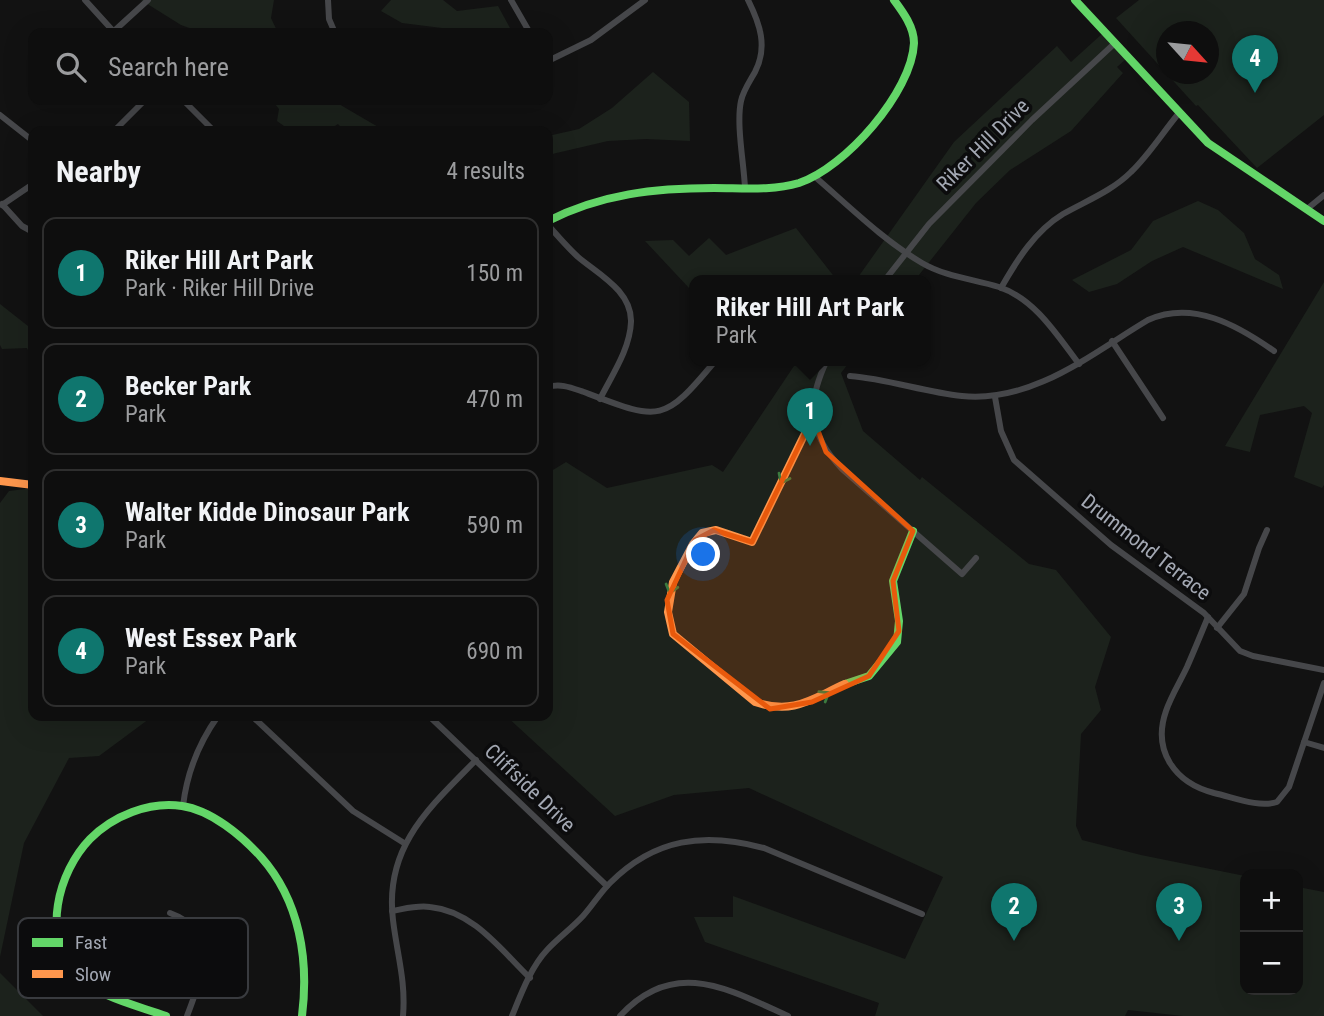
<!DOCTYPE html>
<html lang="en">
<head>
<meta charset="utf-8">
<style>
  body { margin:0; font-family:"Roboto Condensed",sans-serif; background:#1c1c1c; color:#f1f3f6 }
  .controls { position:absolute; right:21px; bottom:21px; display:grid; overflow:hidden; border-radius:14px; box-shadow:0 7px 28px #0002 }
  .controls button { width:63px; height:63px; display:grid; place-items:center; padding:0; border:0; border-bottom:2px solid #2e2e2e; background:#0e0e0e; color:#f1f3f6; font:35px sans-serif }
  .compass { position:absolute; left:1156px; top:21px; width:63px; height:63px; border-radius:50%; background:#0e0e0e; box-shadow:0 7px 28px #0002; rotate:117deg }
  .you { position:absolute; left:704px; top:555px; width:24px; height:24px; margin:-18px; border:5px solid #fff; border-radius:50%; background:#1a73e8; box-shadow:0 0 0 10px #1a73e833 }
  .badge { display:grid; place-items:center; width:46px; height:46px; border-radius:50%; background:#0f766e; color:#fff; font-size:23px; font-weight:700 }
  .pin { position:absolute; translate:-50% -58px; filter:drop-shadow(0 2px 4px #0008) }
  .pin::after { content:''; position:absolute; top:37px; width:24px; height:21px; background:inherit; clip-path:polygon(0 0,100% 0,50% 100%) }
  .popup { position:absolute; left:689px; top:275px; width:242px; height:91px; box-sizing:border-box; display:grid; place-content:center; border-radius:14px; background:#0e0e0e; filter:drop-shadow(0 2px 5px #0005); font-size:23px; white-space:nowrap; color:#9b9c9e }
  .popup b { font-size:26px; color:#f1f3f6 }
  .popup::after { content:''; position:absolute; left:50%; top:100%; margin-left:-14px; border:14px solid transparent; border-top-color:#0e0e0e }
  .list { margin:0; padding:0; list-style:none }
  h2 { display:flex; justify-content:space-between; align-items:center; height:91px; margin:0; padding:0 28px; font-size:30px }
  h2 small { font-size:23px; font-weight:400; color:#9b9c9e }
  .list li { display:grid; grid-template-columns:46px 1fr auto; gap:21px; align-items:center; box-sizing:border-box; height:112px; margin:0 14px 14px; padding:0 14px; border:2px solid #2e2e2e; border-radius:14px }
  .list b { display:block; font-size:26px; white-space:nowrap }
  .list p { margin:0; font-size:23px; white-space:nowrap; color:#9b9c9e }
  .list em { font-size:23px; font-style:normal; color:#9b9c9e }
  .icon { flex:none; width:38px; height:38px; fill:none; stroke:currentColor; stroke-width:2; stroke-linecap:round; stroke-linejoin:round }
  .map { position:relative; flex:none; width:1324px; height:1016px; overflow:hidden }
  .search { position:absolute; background:#0e0e0e; box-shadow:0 7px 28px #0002; left:28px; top:28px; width:525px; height:77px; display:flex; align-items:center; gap:18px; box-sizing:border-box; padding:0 24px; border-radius:14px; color:#9b9c9e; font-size:26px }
  .panel { position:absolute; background:#0e0e0e; box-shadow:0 7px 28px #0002; left:28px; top:126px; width:525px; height:595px; border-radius:14px }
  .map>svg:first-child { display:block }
</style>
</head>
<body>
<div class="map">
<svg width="1324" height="1016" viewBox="0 0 1324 1016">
  <rect width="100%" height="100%" fill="#121212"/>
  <g fill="#1c221c" fill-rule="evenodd">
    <polygon points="141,0 274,0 271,18 278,33 203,33 181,25"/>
    <polygon points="391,0 443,0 457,11 498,6 510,28 442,28 402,23 381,11"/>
    <path d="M1139 0H1324V115L1257 168 1198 105 1196 106 1116 18ZM1166 32H1208V74H1166Z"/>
    <polygon points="1103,33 1126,59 1117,67 1123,73 1071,131 1010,170 976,203 915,280 856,280 954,142 1057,46 1071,62"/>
    <polygon points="653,72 689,102 690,141 646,139 608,141 548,155 548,136 579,129 612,108"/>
    <polygon points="272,100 332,100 385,131 345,131 338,124 327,131 291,131 277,121 279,109"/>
    <polygon points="1198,201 1218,210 1244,233 1255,259 1279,275 1283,289 1183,247 1152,261 1117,284 1089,292 1072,280 1131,250 1153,221"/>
    <polygon points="796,228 836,279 840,280 808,280 805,277 799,280 742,280 710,276 704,280 694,280 694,285 689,288 645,241 673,240 689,256 709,238 726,255"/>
    <polygon points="1324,282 1324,485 1322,488 1294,477 1312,413 1304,406 1260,415 1250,452 1225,446"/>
    <polygon points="0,304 33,330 33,361 27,348 2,349 0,345"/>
    <polygon points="798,360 851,360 841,373 863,431 920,480 922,477 1029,564 1056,570 1111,637 1095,687 1101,710 1081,734 1076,826 1082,840 1141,855 1245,876 1245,990 1298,990 1298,887 1324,892 1324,1016 1183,1016 1128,1010 1125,1016 875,1016 879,1003 705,942 694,917 733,917 733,896 905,959 943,877 749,788 674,795 615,816 506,716 548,716 548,473 566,462 607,488 712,465 723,472"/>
    <polygon points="33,488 33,716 153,716 99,756 69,758 24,843 0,957 0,503 9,491"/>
    <polygon points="0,973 43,1016 0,1016"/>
  </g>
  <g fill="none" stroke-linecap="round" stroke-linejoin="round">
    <g stroke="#46474a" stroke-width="6">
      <polyline points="85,0 114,32"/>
      <polyline points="328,0 329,19 335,33"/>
      <polyline points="511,0 530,33"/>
      <polyline points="113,32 148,0"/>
      <polyline points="548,61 591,40 645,0"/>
      <polyline points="183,100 214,131"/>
      <polyline points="0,115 33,141"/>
      <polyline points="114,131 145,100"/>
      <path d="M814 176C849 206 883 240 922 263 946 277 973 279 999 287 1035 299 1057 335 1079 364"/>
      <path d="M745 188C744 164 736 124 741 101 743 91 750 81 755 72 768 47 760 24 748 0"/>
      <polyline points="2,204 22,226 33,232"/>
      <polyline points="2,205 33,184"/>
      <polyline points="1307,209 1324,195"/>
      <path d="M548 225C557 235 567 247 578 257 598 274 632 291 631 322 630 349 612 375 600 399"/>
      <polyline points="885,280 929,224 1032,120 1115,43"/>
      <path d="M1001 288C1017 260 1035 231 1063 214 1086 201 1112 191 1131 172 1149 155 1163 132 1179 113"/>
      <polyline points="1112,341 1163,418"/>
      <path d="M827 360C806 404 808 433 842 469L962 574 976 558"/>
      <path d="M850 376C888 379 924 392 962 396 1033 403 1091 354 1148 320 1193 300 1237 325 1274 351"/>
      <path d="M548 387C561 383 572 388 584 392 660 421 663 424 716 360"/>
      <polyline points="995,397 1001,431 1014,460 1111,545 1204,613 1240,651 1253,656 1324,670"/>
      <path d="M1208 617C1201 634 1194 651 1187 667 1180 682 1171 696 1166 711 1152 751 1175 783 1214 793 1233 797 1258 808 1277 802L1289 787 1324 683"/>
      <polyline points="1217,628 1244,594 1259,548 1267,530"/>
      <polyline points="252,716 353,811 404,843"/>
      <polyline points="429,716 607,886"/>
      <polyline points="1304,742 1324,748"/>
      <path d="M183 806C187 772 198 744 218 716"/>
      <path d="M392 911C404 909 417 905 430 907 473 911 501 950 530 978"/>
      <path d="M170 913C220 931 201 979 187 1016"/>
      <path d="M403 1016C406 981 397 954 393 920 384 847 429 808 476 760"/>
      <path d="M512 1016C521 994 531 967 547 950 558 938 572 928 583 916 592 906 600 893 610 883 655 838 704 832 764 848L922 914"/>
      <path d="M620 1016C674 957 728 989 788 1016"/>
    </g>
    <g stroke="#63d668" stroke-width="8">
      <polyline points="1075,0 1208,143 1324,221"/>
      <path d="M548 221C601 194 655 188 714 188 742 188 772 191 799 183 845 168 912 92 914 43 914 27 903 12 894 0"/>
      <polyline points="845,684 869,676 897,642 899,621 893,581 913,531"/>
      <path d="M166 1016C136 1005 99 998 76 974 41 937 58 872 90 839 113 816 149 801 182 806 211 810 242 836 261 857 300 901 309 960 302 1016"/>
    </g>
    <g stroke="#ff974d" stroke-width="8">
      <path d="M813 417 752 542 716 530 702 533 693 544 673 582 668 612 673 634 755 702C794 715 811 699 845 684"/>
      <polyline points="0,481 33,485"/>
    </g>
  </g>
  <defs><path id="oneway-chevron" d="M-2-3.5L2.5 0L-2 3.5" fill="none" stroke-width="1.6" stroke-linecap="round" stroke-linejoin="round" transform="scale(1.75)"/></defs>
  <g stroke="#3c7b3f">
    <use href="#oneway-chevron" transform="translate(783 479) rotate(116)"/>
    <use href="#oneway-chevron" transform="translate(671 589) rotate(106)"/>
    <use href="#oneway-chevron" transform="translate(825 695) rotate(-31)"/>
  </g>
  <path fill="#e8590c" fill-opacity="0.2" stroke="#e8590c" stroke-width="5" stroke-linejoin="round" d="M813 417 826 452 913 531 893 581 899 631 869 676 812 702 770 709 673 634 667 600 695 540 714 530 752 542Z"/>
  <g text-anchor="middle" stroke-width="7" stroke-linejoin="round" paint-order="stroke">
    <g font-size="21" fill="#a3a8b3" stroke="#0c0c0d">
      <text transform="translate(983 145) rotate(-45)" y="7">Riker Hill Drive</text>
      <text transform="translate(1146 547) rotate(38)" y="7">Drummond Terrace</text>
      <text transform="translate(530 788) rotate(44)" y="7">Cliffside Drive</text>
    </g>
  </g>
  <rect x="18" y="918" width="230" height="80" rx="10" fill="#0c0c0d" stroke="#393b3f" stroke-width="2"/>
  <rect x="32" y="938" width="31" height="9" fill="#63d668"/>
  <rect x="32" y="970" width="31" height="8" fill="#ff974d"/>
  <g font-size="19" fill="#a3a8b3">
    <text x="75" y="949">Fast</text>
    <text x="75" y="981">Slow</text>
  </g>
</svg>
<div class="controls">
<button>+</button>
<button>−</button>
</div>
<svg class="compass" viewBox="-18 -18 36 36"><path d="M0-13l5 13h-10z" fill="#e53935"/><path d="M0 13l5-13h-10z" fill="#9b9c9e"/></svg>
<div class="you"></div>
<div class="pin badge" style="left:810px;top:446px">1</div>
<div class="popup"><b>Riker Hill Art Park</b>Park</div>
<div class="pin badge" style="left:1014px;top:941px">2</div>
<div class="pin badge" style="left:1179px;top:941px">3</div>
<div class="pin badge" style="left:1255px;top:93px">4</div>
<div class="search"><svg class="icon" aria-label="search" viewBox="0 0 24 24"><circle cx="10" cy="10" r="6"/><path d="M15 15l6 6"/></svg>Search here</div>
<section class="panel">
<h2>Nearby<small>4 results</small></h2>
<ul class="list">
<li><span class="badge">1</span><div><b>Riker Hill Art Park</b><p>Park · Riker Hill Drive</p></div><em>150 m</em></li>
<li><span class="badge">2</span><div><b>Becker Park</b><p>Park</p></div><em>470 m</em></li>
<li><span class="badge">3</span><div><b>Walter Kidde Dinosaur Park</b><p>Park</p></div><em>590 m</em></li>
<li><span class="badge">4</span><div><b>West Essex Park</b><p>Park</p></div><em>690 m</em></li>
</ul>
</section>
</div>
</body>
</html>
